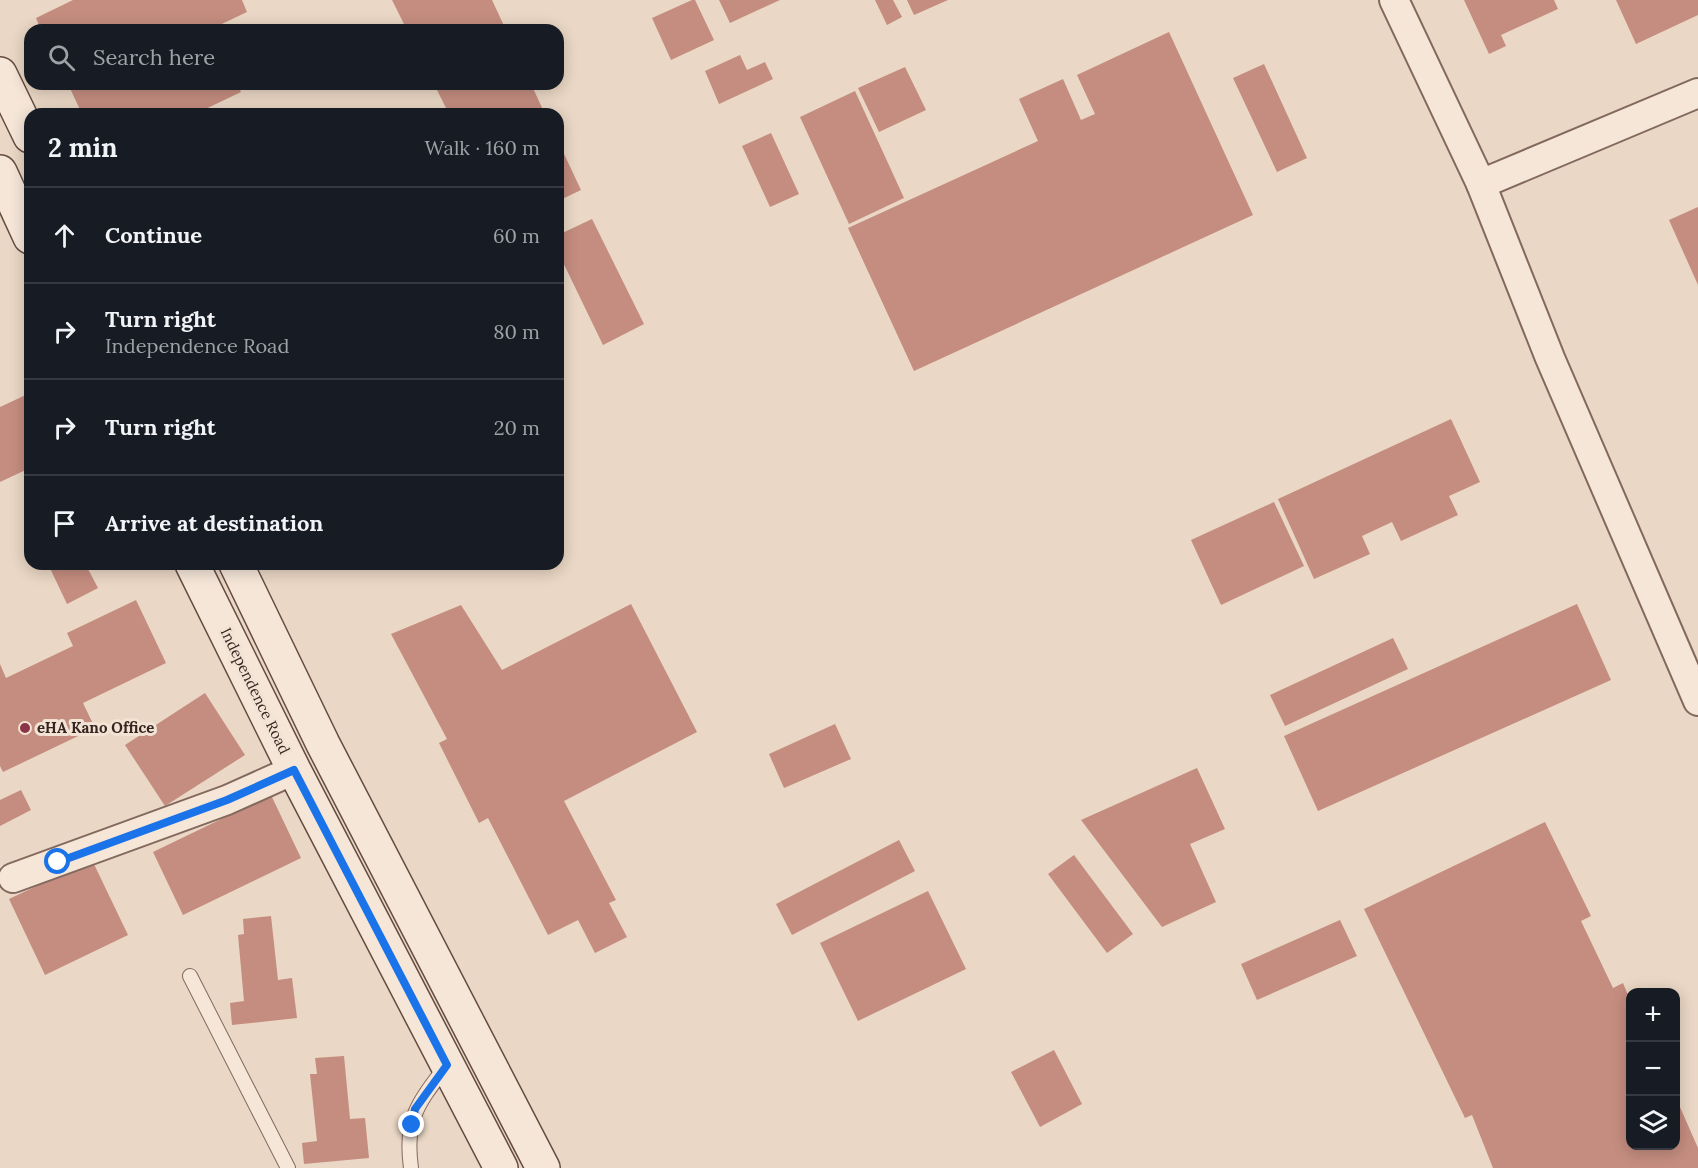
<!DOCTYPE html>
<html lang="en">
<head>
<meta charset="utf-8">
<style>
  body { margin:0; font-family:Lora,serif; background:#242831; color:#f1f3f6 }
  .controls { position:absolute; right:18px; bottom:18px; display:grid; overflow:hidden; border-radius:12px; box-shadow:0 3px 15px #0003 }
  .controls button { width:54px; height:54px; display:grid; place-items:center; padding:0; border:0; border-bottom:2px solid #363941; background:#171b24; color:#f1f3f6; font:30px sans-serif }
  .stop { position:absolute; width:18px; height:18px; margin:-14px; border:4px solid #1a73e8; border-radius:50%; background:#fff }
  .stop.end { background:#1a73e8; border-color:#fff; box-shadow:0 2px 6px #0008 }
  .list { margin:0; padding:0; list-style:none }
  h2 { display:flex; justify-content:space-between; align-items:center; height:78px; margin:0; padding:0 24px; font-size:26px }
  h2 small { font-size:20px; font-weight:400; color:#9ea1a6 }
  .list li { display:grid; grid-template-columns:39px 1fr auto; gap:18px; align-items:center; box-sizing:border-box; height:96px; padding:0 24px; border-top:2px solid #363941 }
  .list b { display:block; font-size:22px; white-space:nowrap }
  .list p { margin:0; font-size:20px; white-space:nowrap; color:#9ea1a6 }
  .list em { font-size:20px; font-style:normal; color:#9ea1a6 }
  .icon { flex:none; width:33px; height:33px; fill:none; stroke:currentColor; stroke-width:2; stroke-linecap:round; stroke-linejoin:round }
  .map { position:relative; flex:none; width:1698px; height:1168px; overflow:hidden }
  .search { position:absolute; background:#171b24; box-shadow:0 3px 15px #0003; left:24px; top:24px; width:540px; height:66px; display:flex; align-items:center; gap:15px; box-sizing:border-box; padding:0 21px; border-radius:18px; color:#9ea1a6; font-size:22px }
  .panel { position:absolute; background:#171b24; box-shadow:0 3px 15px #0003; left:24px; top:108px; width:540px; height:462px; border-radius:18px }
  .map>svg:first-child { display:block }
</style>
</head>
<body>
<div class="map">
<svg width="1698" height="1168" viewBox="0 0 1698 1168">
  <rect width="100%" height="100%" fill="#ead7c5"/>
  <g fill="#c48d7f">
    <polygon points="73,0 242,0 247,12 209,30 41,30 36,18"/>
    <polygon points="392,0 492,0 506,30 407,30"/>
    <polygon points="692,0 695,0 714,40 671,60 652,18"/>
    <polygon points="719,0 780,0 730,23"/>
    <polygon points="875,0 893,0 902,17 887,25"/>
    <polygon points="907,0 948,0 914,15"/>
    <polygon points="1464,0 1554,0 1558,9 1501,35 1506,46 1489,54"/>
    <polygon points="1616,0 1698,0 1698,15 1636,44"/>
    <polygon points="1169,32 1253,215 914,371 848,228 1038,141 1019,99 1063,79 1081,120 1095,114 1077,75"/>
    <polygon points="740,55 747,70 765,62 773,79 719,104 705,71"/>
    <polygon points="1264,64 1307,158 1277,172 1233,78"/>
    <polygon points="905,67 926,110 879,132 858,88"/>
    <polygon points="68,84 237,84 241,92 195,114 82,114"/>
    <polygon points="434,84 531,84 545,114 449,114"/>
    <polygon points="855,91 904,198 849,224 800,117"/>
    <polygon points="771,133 799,194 770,207 742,146"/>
    <polygon points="558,141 581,190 558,201"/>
    <polygon points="1698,207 1698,285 1669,220"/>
    <polygon points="592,219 644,324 603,345 558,252 558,235"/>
    <polygon points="30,393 30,468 0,482 0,407"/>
    <polygon points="1451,419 1480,482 1449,496 1458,515 1401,541 1392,522 1362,536 1370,554 1314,579 1278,499"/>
    <polygon points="1274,502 1304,566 1221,605 1191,540"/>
    <polygon points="48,564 99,564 88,569 98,588 67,604"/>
    <polygon points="136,600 166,663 83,703 95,728 3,772 0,766 0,664 6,678 73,646 67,633"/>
    <polygon points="631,604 697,732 564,801 616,900 609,903 627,937 595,953 578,920 548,935 488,818 479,823 439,743 447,739 391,634 461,605 502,670"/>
    <polygon points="1577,604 1611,680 1318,811 1284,736"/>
    <polygon points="1393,638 1408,669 1285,726 1270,695"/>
    <polygon points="205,693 245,755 165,806 125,745"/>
    <polygon points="835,724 851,759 784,788 769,754"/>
    <polygon points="1197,768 1225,829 1190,844 1216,902 1162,927 1081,820"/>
    <polygon points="21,790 31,810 0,826 0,800"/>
    <polygon points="271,795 301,858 183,915 153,852"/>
    <polygon points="1545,822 1591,916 1581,921 1613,988 1623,983 1630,1000 1630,1146 1676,1146 1676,1098 1698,1148 1698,1168 1493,1168 1472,1115 1465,1118 1364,909"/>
    <polygon points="899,840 915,871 792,935 776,904"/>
    <polygon points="1074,855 1133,934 1107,953 1048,874"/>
    <polygon points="92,860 128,935 45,975 9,899"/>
    <polygon points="928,891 966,969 858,1021 820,943"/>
    <polygon points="271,916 278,980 292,978 297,1018 232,1025 230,1003 244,1001 238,935 244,934 243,919"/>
    <polygon points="1340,920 1357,956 1257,1000 1241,964"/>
    <polygon points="1054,1050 1082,1104 1040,1127 1011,1072"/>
    <polygon points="344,1056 350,1119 365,1118 369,1158 304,1164 302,1143 317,1141 310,1074 317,1074 315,1058"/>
  </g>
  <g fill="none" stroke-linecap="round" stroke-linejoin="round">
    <defs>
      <g id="lane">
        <polyline points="190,976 288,1168"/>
        <path d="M411 1168C404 1118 419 1102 447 1065"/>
      </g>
      <g id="street">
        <polyline points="1394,0 1481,184 1550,358 1698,701"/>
        <polyline points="1481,184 1698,93"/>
        <polyline points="13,878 227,800 294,770"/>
      </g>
      <g id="secondary">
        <polyline points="0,74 30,136"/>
        <polyline points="0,172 30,237"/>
        <polyline points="192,564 294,770 501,1168"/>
        <polyline points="236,564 323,744 543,1168"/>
      </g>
    </defs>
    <use href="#lane" stroke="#83695d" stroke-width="16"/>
    <use href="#street" stroke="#83695d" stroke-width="32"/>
    <use href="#secondary" stroke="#654b40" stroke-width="36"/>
    <use href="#lane" stroke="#f5e6d8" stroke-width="14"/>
    <use href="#street" stroke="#f5e6d8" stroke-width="28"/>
    <use href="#secondary" stroke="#f5e6d8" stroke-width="33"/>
  </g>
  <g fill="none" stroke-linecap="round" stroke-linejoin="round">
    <polyline stroke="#1a73e8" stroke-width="8" points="58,862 227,800 294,770 447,1065 415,1109 412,1125"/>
  </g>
  <circle fill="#8c3347" stroke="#f2e3d4" stroke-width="2" cx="25" cy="728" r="6"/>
  <g text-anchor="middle" stroke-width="6" stroke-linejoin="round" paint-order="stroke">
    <g font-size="15" fill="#352520" stroke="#f2e3d4">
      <text transform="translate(255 691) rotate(64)" y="5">Independence Road</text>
    </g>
    <g font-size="15" font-weight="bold" fill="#352520" stroke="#f2e3d4" text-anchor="start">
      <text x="37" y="733">eHA Kano Office</text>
    </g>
  </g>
</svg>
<div class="controls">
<button>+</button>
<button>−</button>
<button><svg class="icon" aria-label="layers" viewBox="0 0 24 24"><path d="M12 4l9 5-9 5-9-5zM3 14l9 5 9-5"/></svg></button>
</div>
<div class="stop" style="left:58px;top:862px"></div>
<div class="stop end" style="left:412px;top:1125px"></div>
<div class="search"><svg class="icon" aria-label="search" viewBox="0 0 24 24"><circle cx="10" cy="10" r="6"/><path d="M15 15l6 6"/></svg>Search here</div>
<section class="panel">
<h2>2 min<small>Walk · 160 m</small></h2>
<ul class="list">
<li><svg class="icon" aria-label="ahead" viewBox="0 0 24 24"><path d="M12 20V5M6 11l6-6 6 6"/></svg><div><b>Continue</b></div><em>60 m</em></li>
<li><svg class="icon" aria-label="right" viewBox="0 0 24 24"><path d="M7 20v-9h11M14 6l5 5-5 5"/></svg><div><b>Turn right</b><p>Independence Road</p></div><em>80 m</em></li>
<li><svg class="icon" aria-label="right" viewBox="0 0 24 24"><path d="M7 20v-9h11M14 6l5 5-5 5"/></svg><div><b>Turn right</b></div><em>20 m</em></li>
<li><svg class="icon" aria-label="arrive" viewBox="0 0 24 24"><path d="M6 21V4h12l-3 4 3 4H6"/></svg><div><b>Arrive at destination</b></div></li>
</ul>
</section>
</div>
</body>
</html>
